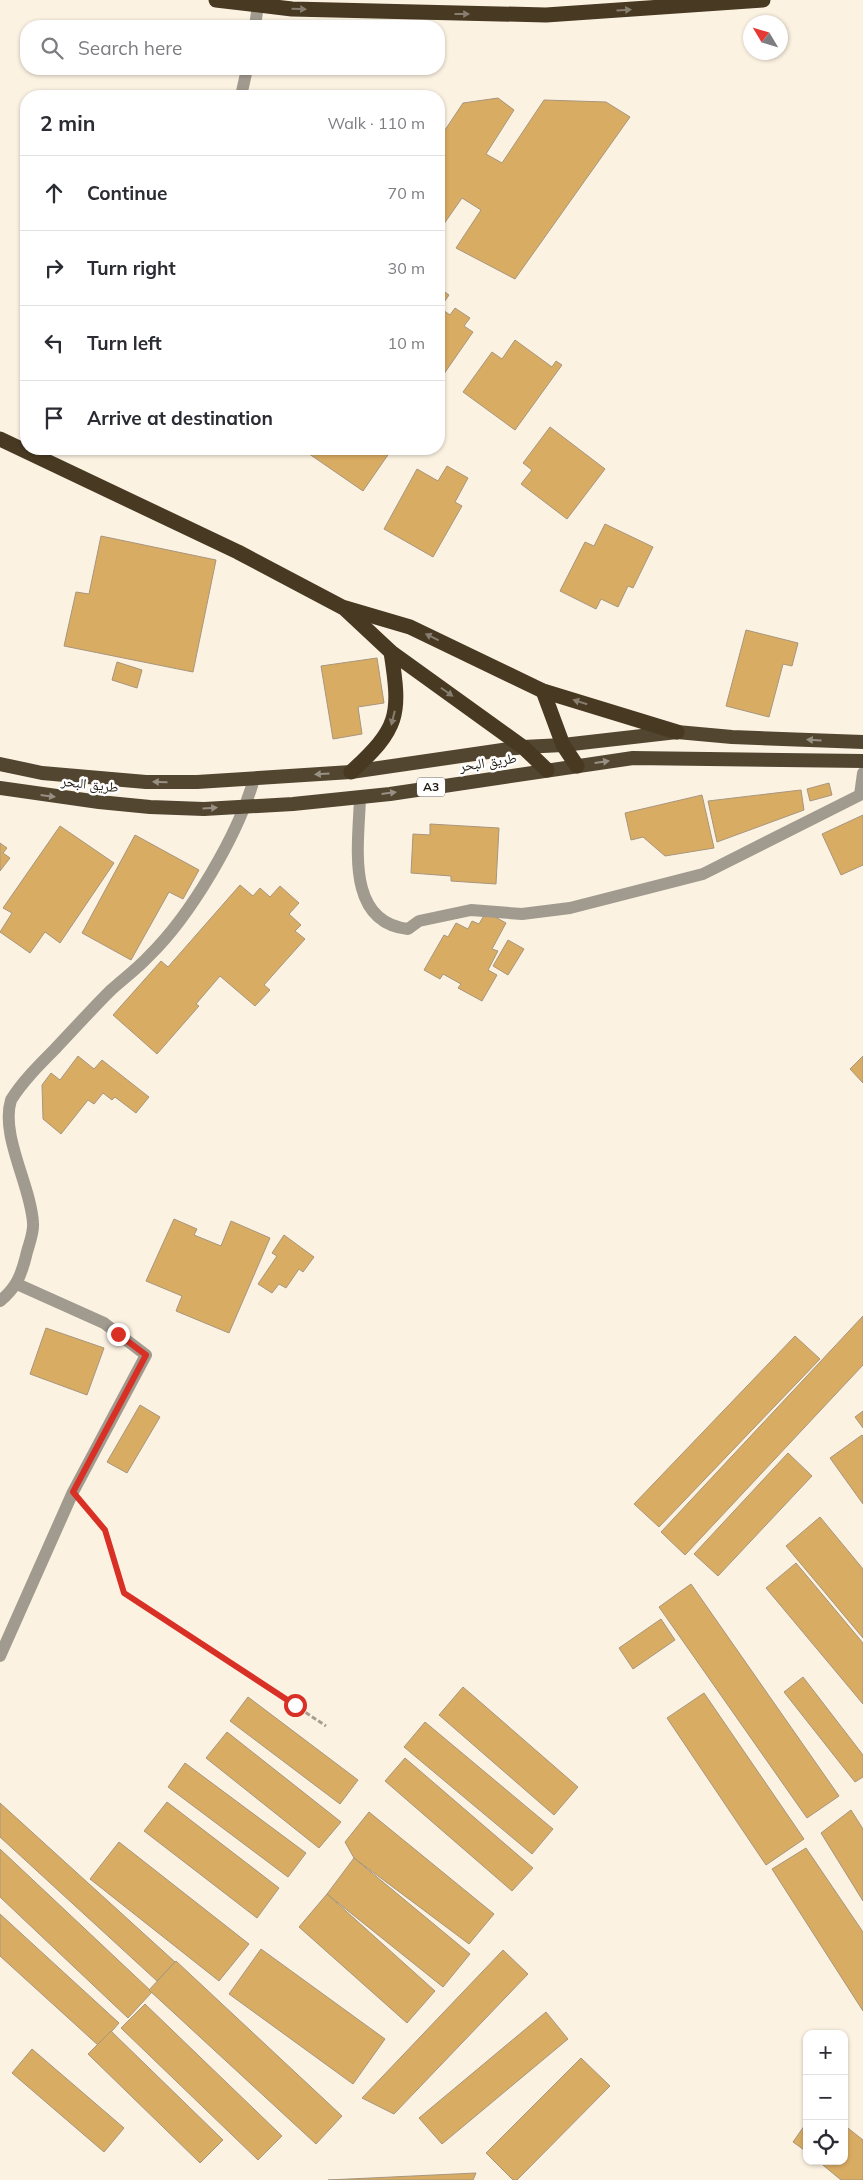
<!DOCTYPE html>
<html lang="en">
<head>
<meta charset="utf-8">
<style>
  body { margin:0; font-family:Mulish,"Noto Naskh Arabic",sans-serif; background:#f2f2f3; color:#2b2b33 }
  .controls { position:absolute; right:15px; bottom:15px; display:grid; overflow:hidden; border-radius:10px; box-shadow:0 1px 4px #0004 }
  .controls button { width:45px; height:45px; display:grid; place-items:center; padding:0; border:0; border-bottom:1px solid #e1e1e2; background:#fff; color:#2b2b33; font:25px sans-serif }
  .compass { position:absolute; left:743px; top:15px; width:45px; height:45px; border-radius:50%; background:#fff; box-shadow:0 1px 4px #0004; rotate:308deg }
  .stop { position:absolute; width:15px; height:15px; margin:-11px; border:4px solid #d93025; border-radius:50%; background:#fff }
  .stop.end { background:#d93025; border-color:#fff; box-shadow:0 1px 5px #0008 }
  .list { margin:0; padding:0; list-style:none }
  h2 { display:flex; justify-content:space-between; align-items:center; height:65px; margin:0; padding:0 20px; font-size:21px }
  h2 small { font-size:16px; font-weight:400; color:#7c7c81 }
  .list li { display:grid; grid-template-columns:32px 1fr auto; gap:15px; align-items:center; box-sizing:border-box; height:75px; padding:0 20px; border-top:1px solid #e1e1e2 }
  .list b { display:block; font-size:19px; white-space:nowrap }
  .list em { font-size:16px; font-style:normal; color:#7c7c81 }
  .icon { flex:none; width:28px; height:28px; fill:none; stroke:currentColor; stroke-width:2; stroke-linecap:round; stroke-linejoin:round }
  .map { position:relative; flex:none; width:863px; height:2180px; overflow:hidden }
  .search { position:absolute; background:#fff; box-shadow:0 1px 4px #0004; left:20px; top:20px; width:425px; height:55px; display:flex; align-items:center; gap:12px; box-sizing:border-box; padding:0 18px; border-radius:20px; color:#7c7c81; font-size:19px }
  .panel { position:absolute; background:#fff; box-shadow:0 1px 4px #0004; left:20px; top:90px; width:425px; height:365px; border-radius:20px }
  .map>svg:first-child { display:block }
</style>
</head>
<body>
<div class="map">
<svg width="863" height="2180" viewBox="0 0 863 2180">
  <rect width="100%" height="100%" fill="#fcf2e2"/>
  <g fill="#d9ac63" stroke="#a7967d">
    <polygon points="498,98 514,110 486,154 502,163 544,100 606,102 630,117 515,279 456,248 481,210 462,198 439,231 439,128 445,130 463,103"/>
    <polygon points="439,288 449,295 440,308 450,315 455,308 470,318 464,326 473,332 439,381"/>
    <polygon points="515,340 552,367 556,361 562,365 515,430 463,392 492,352 502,359"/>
    <polygon points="550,427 605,469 567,519 521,484 532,470 523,463"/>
    <polygon points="302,449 392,449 363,491"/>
    <polygon points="447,466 468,478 455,502 462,506 433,557 384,529 417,469 438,481"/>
    <polygon points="605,524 653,547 633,588 628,586 618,607 601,599 596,609 560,591 585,542 594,546"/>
    <polygon points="101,536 216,560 193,672 64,646 76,592 89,594"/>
    <polygon points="746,630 798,643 792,666 783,664 769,717 726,706"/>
    <polygon points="377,658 384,703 358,707 362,734 333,739 321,666"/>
    <polygon points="117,662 142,670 137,688 112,680"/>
    <polygon points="829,783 832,795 810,801 807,789"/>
    <polygon points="801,790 804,810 717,842 708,801"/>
    <polygon points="702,795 714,848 665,856 643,837 631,840 625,813"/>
    <polygon points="863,815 863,865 841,875 822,834"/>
    <polygon points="430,824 499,828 496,884 451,881 451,876 411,873 413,834 430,835"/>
    <polygon points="60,826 114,863 60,943 45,932 30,953 0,932 12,913 3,908"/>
    <polygon points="135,835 199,870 183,899 169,892 131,960 82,933"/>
    <polygon points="0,843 7,848 3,853 10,858 0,871"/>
    <polygon points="240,885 253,896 260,888 270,897 280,886 299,903 289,914 301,925 295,931 305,939 264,985 270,990 255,1006 220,976 196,1004 199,1006 157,1054 113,1015 161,961 168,967"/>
    <polygon points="486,912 506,923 492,949 498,951 488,970 497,975 482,1001 458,988 461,984 443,974 440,979 424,970 444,935 448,937 456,923 468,929 472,921 479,924"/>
    <polygon points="508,940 524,949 508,975 493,966"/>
    <polygon points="78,1056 94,1069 102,1060 149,1097 136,1113 115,1097 112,1100 103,1093 94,1104 88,1100 61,1134 43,1119 42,1085 51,1073 60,1080"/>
    <polygon points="863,1056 863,1083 850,1069"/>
    <polygon points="174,1219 197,1229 194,1235 221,1246 231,1221 270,1238 229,1333 176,1311 182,1296 146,1281"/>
    <polygon points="284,1235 314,1257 303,1272 299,1269 286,1288 279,1284 272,1293 258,1284 277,1256 272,1253"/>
    <polygon points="863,1316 863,1365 685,1555 661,1532"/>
    <polygon points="46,1328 104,1348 87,1395 30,1374"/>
    <polygon points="795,1336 820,1359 659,1527 634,1504"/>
    <polygon points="140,1405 160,1417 127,1473 107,1462"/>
    <polygon points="863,1411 863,1428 855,1417"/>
    <polygon points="862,1435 863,1436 863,1504 830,1458"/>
    <polygon points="788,1453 812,1476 718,1576 694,1554"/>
    <polygon points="820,1517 863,1569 863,1638 786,1546"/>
    <polygon points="796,1563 863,1643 863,1704 766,1588"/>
    <polygon points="691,1584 839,1796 807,1818 659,1607"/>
    <polygon points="661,1619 675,1640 633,1669 619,1648"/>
    <polygon points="803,1677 863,1755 863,1777 855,1782 784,1692"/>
    <polygon points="463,1687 578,1787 554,1815 439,1715"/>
    <polygon points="704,1693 804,1839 766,1865 667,1718"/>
    <polygon points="248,1697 358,1780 340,1804 230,1721"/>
    <polygon points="425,1722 553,1829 532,1854 404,1747"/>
    <polygon points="227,1732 341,1822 319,1848 206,1758"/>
    <polygon points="405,1758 533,1868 512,1891 385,1781"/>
    <polygon points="185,1763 306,1853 288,1877 168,1787"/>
    <polygon points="167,1802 279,1888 257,1918 144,1831"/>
    <polygon points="0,1803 175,1962 157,1981 0,1837"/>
    <polygon points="851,1810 863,1829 863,1901 821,1833"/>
    <polygon points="369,1812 494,1914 469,1944 354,1858 345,1842"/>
    <polygon points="119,1842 249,1944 219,1981 90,1879"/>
    <polygon points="806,1848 863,1932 863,2011 772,1869"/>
    <polygon points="0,1849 152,1992 128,2018 0,1897"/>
    <polygon points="354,1858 470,1954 443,1987 327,1894"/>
    <polygon points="327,1894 435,1991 407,2023 299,1927"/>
    <polygon points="0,1914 119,2023 99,2046 0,1956"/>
    <polygon points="261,1949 385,2039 353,2084 229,1994"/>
    <polygon points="503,1950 528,1974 394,2114 362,2098"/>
    <polygon points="176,1961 342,2116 316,2144 149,1990"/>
    <polygon points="145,2004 282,2136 258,2160 121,2028"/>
    <polygon points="546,2012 568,2039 442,2144 419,2118"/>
    <polygon points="111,2031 223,2140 200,2163 88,2054"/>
    <polygon points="32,2049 124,2128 104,2152 12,2073"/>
    <polygon points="581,2058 610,2086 517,2180 513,2180 486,2153"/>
    <polygon points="807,2122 807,2152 793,2142"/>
    <polygon points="844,2125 863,2140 863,2180 841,2180 818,2161 844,2161"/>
    <polygon points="476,2173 473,2180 328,2180"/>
  </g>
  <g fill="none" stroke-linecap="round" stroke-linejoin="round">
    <polyline stroke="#a79f91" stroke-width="3" stroke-dasharray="5 2.5" stroke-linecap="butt" points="90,1511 105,1530 124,1593 326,1726"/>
    <g stroke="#a19a8f" stroke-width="12">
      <polyline points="255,26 258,5"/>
      <polyline points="241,96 247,69"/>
      <path d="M360 797C359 842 344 922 408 929L419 921 471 910 522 914 570 908 703 874 860 795 863 773"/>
      <path d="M0 1301C16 1288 21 1276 26 1256 28 1246 34 1234 33 1223 31 1186 0 1135 11 1100 22 1082 40 1064 55 1049 73 1030 91 1010 110 991 123 979 137 969 149 956 191 915 238 835 254 779"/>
      <polyline points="0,1656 73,1492 146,1355 104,1323 17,1284"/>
    </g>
    <g stroke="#524630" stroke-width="14">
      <polyline points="0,764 42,773 146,782 197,782 351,772 523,747 563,745 677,732 732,737 863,742"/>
      <polyline points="0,788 99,802 150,807 204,809 293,804 390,794 633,758 863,761"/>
    </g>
    <g stroke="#473922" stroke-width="15">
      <polyline points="216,0 292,9 546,15 763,0"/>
      <polyline points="0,439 238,552 342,607 410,627 543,691 677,732"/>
      <polyline points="345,609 391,652 523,747 547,770"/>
      <polyline points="543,691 563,745 577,766"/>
      <path d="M351 772C399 728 401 716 391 652"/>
    </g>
  </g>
  <defs><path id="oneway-solid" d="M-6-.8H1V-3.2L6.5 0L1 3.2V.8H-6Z" transform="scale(1.25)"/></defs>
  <g fill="#877e6f">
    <use href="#oneway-solid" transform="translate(299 9) rotate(2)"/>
    <use href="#oneway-solid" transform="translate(624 10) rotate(-4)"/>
    <use href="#oneway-solid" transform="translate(462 14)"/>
    <use href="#oneway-solid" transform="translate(432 637) rotate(-154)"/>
    <use href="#oneway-solid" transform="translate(447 692) rotate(35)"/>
    <use href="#oneway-solid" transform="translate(580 702) rotate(-163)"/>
    <use href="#oneway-solid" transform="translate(393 718) rotate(104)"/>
  </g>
  <g fill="#979083">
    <use href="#oneway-solid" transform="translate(814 740) rotate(-177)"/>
    <use href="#oneway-solid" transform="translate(602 762) rotate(-8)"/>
    <use href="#oneway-solid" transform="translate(322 774) rotate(176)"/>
    <use href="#oneway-solid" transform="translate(160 782) rotate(-179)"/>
    <use href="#oneway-solid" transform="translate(389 793) rotate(-7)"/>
    <use href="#oneway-solid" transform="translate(48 796) rotate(7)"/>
    <use href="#oneway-solid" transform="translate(210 808) rotate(-3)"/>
  </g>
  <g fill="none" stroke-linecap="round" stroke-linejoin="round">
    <polyline stroke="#d93025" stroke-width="6" points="118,1334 146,1355 73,1492 105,1530 124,1593 295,1705"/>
  </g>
  <g text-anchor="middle" stroke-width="5" stroke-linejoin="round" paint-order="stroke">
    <rect fill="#fff" stroke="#625d56" stroke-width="1" x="417" y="777.5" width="28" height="19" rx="4"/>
    <g font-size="12" font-weight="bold" fill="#1e180e">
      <text x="431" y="791">A3</text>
    </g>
    <g font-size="14" fill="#1e180e" stroke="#fff">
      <text transform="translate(488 762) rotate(-9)" y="5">طريق البحر</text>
      <text transform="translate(90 784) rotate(7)" y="5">طريق البحر</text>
    </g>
  </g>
</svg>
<div class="controls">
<button>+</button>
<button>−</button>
<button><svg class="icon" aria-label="locate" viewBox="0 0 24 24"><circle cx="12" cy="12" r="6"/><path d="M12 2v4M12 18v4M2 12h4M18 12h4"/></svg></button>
</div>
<svg class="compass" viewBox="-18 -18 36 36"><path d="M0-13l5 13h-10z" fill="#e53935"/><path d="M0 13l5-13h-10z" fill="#7c7c81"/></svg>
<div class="stop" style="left:295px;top:1705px"></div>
<div class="stop end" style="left:118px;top:1334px"></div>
<div class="search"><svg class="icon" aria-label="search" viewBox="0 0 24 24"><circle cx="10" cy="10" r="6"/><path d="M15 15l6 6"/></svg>Search here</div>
<section class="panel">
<h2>2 min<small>Walk · 110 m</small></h2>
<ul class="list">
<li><svg class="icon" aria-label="ahead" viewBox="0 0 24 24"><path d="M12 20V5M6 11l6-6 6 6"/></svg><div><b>Continue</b></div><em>70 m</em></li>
<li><svg class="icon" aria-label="right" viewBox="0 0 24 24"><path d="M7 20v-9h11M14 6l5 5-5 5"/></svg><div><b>Turn right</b></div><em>30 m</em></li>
<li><svg class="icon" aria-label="left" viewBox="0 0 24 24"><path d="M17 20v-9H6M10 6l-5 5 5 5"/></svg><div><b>Turn left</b></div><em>10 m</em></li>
<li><svg class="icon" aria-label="arrive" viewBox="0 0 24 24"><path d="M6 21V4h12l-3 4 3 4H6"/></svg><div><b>Arrive at destination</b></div></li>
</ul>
</section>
</div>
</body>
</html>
